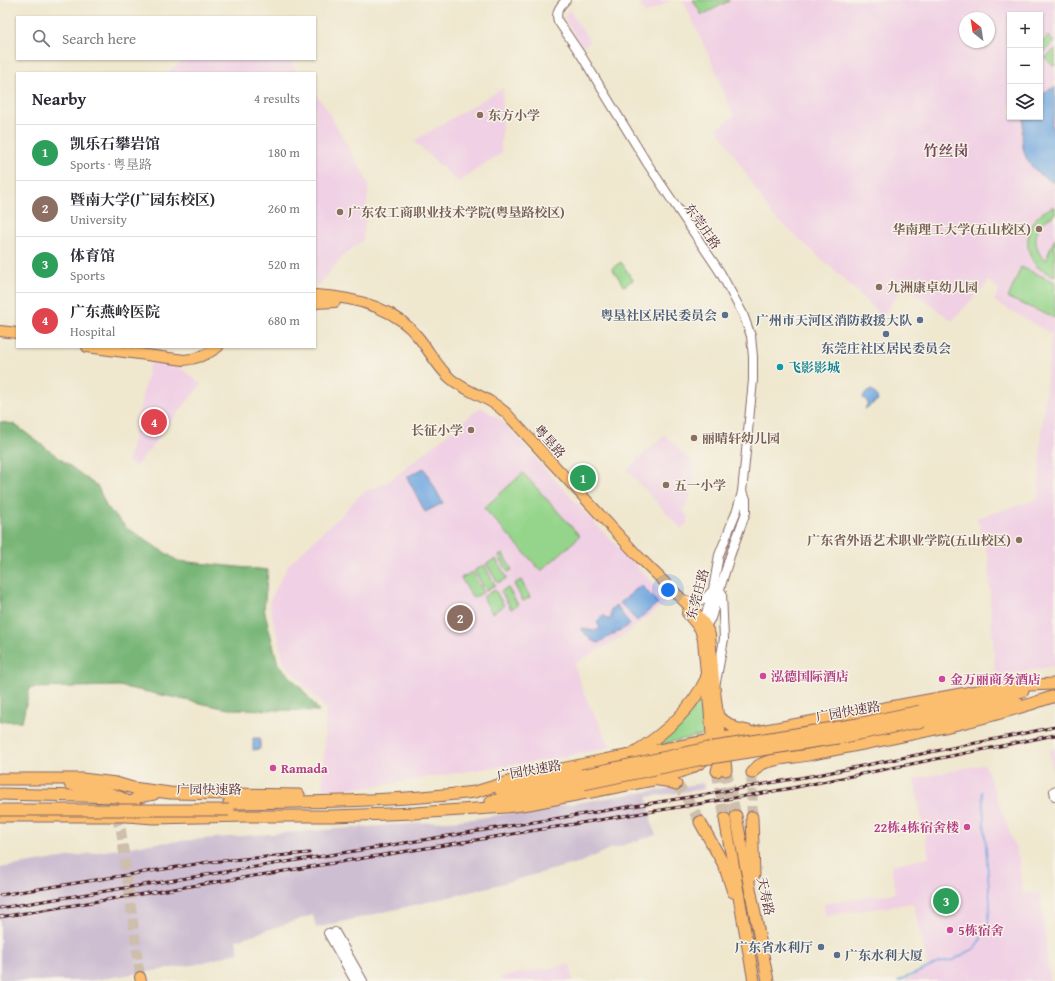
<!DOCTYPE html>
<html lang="en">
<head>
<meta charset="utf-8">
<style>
  body { margin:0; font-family:"Gentium Book Plus","Noto Serif SC",serif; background:#f2f2f3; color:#2b2b33 }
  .controls { position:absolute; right:12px; top:12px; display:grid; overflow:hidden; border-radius:0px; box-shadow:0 1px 3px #0004 }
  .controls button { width:36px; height:36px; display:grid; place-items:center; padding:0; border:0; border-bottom:1px solid #e1e1e2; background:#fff; color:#2b2b33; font:20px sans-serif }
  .compass { position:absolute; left:959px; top:12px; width:36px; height:36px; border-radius:50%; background:#fff; box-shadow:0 1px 3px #0004; rotate:330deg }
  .you { position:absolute; left:668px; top:590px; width:14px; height:14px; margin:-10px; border:3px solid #fff; border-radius:50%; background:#1a73e8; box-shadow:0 0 0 6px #1a73e833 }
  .badge { display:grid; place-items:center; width:26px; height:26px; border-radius:50%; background:#d1495b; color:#fff; font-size:13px; font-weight:700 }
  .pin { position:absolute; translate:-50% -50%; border:2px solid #fff; box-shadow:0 1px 4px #0006 }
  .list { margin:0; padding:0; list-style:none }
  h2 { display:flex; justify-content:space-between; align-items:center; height:52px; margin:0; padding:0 16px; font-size:17px }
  h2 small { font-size:13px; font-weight:400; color:#7c7c81 }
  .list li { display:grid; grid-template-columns:26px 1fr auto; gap:12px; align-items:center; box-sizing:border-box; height:56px; padding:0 16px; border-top:1px solid #e1e1e2 }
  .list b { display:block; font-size:15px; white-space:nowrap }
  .list p { margin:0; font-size:13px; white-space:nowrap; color:#7c7c81 }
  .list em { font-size:13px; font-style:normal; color:#7c7c81 }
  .icon { flex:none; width:22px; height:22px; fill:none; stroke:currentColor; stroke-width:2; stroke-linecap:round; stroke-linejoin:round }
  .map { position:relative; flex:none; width:1055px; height:981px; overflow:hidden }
  .search { position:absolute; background:#fff; box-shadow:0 1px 3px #0004; left:16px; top:16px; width:300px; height:44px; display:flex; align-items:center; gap:10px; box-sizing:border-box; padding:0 14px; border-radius:0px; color:#7c7c81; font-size:15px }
  .panel { position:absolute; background:#fff; box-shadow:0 1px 3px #0004; left:16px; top:72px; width:300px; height:276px; border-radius:0px }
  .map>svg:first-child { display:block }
</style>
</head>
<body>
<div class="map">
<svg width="1055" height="981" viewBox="0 0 1055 981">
  <rect width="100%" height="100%" fill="#f7f3e8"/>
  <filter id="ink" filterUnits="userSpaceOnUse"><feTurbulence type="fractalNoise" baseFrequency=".025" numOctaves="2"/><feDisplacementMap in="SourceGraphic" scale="8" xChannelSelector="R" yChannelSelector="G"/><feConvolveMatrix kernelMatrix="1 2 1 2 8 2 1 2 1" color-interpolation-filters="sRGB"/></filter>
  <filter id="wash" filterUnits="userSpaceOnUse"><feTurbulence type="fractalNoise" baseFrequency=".012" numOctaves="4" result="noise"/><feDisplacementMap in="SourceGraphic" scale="16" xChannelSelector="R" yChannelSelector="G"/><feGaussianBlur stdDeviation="0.9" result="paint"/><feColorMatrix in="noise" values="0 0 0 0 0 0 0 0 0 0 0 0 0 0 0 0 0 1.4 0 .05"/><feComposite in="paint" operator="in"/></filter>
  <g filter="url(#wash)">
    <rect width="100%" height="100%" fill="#efe7ce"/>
    <g fill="#f0d0e4" fill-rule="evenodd">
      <polygon points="638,0 672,0 645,14"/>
      <path d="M683 0H1055V666L995 676 990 596 989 561 977 518 1039 499 1041 436 1052 334 994 301 999 290 989 281 952 321 905 285 882 316 834 270 772 215 717 128 735 116 729 107 715 69ZM1010 15H1040V117H1010ZM965 18H989V42H965Z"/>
      <polygon points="569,9 590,42 582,47 564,18"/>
      <polygon points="185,59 290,59 297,73 167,73"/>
      <polygon points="503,88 501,153 458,182 414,141"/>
      <polygon points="315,94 325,106 369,184 363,240 343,256 319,285 315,285"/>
      <polygon points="150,363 174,363 201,384 136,466 128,461"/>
      <polygon points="481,407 501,420 584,512 669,600 626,634 574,664 584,694 611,747 548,760 508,765 376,786 322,790 326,709 284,662 269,602 289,564 340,516 361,494 392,479"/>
      <polygon points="665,435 695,466 689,500 683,510 688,517 687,523 681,529 627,470"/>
      <polygon points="1055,749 1055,780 1049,751"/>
      <polygon points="985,764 1019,859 1022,893 1040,894 1050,981 905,981 928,966 913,903 825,916 824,904 896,893 891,865 929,857 914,779"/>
      <polygon points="570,964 573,981 501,981 501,977"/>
    </g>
    <polygon fill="#cebed1" points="703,783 705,789 647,797 653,828 656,835 610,849 581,862 474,891 316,928 313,915 236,940 239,952 198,964 88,981 0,981 0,868 148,844 214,838 474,819"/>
    <g fill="#95d58b" stroke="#707a5b">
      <polygon points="693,0 729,0 729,1 702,15"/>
      <polygon points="1048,36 1054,42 1041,55 1040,44"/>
      <polygon points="1055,49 1055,65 1053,66 1045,58"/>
      <path d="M1055 206V215C1034 224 1030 244 1045 261L1055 238V276C1051 274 1044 272 1040 269 1025 258 1024 231 1036 218 1042 212 1048 209 1055 206Z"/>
      <polygon points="621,262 633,280 624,286 612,268"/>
      <polygon points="1021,267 1055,282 1055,318 1008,298"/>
      <polygon points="523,473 580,536 541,571 484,508"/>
      <polygon points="503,554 512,570 508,572 499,556"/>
      <polygon points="496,559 507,578 498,583 486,564"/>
      <polygon points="484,565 495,585 486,590 474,571"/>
      <polygon points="472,572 484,592 473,598 461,578"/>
      <polygon points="521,580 530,597 523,601 514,584"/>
      <polygon points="508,588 518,605 511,609 501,591"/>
      <polygon points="495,590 504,606 492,613 483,597"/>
      <polygon points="700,698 703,735 653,746 675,728 690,714"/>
    </g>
    <polygon fill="#78b677" stroke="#616a51" points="0,422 14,424 98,487 106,506 128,529 178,561 268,570 264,609 278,664 302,689 319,711 228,709 119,686 30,688 22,721 0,721"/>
    <g fill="#72a8e0" stroke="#5e6486">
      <path d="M1055 87V115L1052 122V128L1055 136V183C1023 167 1019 150 1024 117H1040V94Z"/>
      <path d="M872 390 876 395 878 400 865 409 868 402 863 398C864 393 866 392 872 390Z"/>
      <polygon points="424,468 443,503 425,512 407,477"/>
      <polygon points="641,585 658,603 637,621 620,603"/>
      <polygon points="616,605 630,625 598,643 591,640 582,630 582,628 593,631 600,629 597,621 604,615 607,619 611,619 611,609"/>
      <polygon points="253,738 260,738 260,749 253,750"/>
    </g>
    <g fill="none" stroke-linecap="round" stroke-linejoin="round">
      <polyline stroke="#72a8e0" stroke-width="1.5" points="898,981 939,963 953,960 975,948 988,927 990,902 982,792"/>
    </g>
  </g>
  <g filter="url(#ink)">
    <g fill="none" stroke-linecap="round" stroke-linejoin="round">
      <path stroke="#cebfad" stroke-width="10" stroke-dasharray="10 5" stroke-linecap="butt" d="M93 796C108 802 116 816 121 830L140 977"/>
      <g stroke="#cebfad" stroke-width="11" stroke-dasharray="11 5.5" stroke-linecap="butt">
        <polyline points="726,770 736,816"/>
        <polyline points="717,771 725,819"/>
        <polyline points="676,784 685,795 700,822"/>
        <polyline points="752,817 752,773"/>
      </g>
      <defs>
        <g id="minor">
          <path d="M566 0C560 6 555 12 558 21L581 55 647 163 720 272 743 314 751 336 753 357V380L742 492 737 510 719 555 712 595 702 625"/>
          <path d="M683 599C695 604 703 602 711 592"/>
          <polyline points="702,628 706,626 711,618 730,556 746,512 746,499 742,492"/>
          <polyline points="716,682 724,639 722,593"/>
          <polyline points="1054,791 1055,796"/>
          <polyline points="335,932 363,981"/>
          <polyline points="328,933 355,981"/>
        </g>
        <g id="major">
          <path d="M315 295C353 297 395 307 419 338 430 352 438 368 451 379 463 389 478 394 491 402 497 405 501 409 506 413L639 557 698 615 706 626 710 635 715 691 721 738"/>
          <polyline points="315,303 335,302"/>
          <polyline points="0,331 17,333"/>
          <path d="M87 347 184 360C197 359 207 355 218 347"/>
          <polyline points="687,613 700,629 703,640 712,739"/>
          <polyline points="140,977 141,981"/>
        </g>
        <g id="highway">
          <polyline points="920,711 1023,691"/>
          <polyline points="718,717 735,728 748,731"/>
          <polyline points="924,721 1017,702"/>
          <polyline points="724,751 726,770"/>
          <path d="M635 752C664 734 691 710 706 679"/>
          <polyline points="717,771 721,755 725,751"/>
          <path d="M752 773C754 771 756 768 758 766 769 758 794 758 808 755 891 738 975 724 1055 696"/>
          <polyline points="0,779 82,779 116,783 133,788 170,793 299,795"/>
          <polyline points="658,780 666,781 676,784"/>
          <path d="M70 784C88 789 115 791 129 803L128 816"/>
          <polyline points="500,790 582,775"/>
          <polyline points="0,794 118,797"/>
          <polyline points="436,796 475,792 528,776 604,760 977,691 1002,686 1054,684"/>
          <polyline points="491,801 539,793 584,784"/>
          <path d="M229 803C300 802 372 802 443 795"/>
          <polyline points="140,811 134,805 134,800 138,797 154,794"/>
          <polyline points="0,816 128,816 153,818 246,816 333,816 415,813 506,807 529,804 663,778 691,768 700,763 714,752 721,738"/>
          <polyline points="736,816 768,981"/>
          <polyline points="752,817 754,875"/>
          <polyline points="725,819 754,981"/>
          <polyline points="700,822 724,865 733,892"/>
        </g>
      </defs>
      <use href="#minor" stroke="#846564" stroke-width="10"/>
      <use href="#major" stroke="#846564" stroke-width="12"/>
      <use href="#highway" stroke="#846564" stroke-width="13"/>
      <use href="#minor" stroke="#fff" stroke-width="8"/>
      <use href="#major" stroke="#fbbd6e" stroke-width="10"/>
      <use href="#highway" stroke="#fbbd6e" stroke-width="11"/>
      <defs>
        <g id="rail">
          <polyline points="0,895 209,862 309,853"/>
          <polyline points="0,908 696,796 822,774 1055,727"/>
          <polyline points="0,917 698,804 792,788 1055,735"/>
        </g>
      </defs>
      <use href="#rail" stroke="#4a1f2b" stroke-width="3"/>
      <use href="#rail" stroke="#f7f3e8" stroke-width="1.5" stroke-dasharray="4.5" stroke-linecap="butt"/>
      <defs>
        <g id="highway-bridge">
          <polyline points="582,775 708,748 858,724 920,711"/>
          <polyline points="584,784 698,760 844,737 924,721"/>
          <polyline points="0,810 229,810"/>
        </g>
      </defs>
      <use href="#highway-bridge" stroke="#846564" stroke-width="13" stroke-linecap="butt"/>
      <use href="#highway-bridge" stroke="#fbbd6e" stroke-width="11"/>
    </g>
  </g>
  <g fill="#8d6e63" stroke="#f7f3e8" stroke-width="1.5">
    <circle cx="480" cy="115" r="4"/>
    <circle cx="340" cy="212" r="4"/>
    <circle cx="1039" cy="229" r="4"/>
    <circle cx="879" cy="287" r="4"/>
    <circle cx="471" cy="430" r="4"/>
    <circle cx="694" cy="438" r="4"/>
    <circle cx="666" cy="485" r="4"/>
    <circle cx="1019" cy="540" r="4"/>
  </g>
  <g fill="#5c6f8a" stroke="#f7f3e8" stroke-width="1.5">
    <circle cx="725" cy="315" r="4"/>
    <circle cx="920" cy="320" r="4"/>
    <circle cx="886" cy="334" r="4"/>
    <circle cx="821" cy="947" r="4"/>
    <circle cx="837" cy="955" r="4"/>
  </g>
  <circle fill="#0f9aa8" stroke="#f7f3e8" stroke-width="1.5" cx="780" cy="367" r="4"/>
  <g fill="#d1479c" stroke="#f7f3e8" stroke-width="1.5">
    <circle cx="763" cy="676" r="4"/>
    <circle cx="942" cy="679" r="4"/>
    <circle cx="273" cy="768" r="4"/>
    <circle cx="967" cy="827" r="4"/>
    <circle cx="950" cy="930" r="4"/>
  </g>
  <g text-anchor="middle" stroke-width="3" stroke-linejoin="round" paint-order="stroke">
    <g font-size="13" font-weight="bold" fill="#785e54" stroke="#f7f3e8" text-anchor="start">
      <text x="488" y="120">东方小学</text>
      <text x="348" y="217">广东农工商职业技术学院(粤垦路校区)</text>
      <text x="1031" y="234" text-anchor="end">华南理工大学(五山校区)</text>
      <text x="887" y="292">九洲康卓幼儿园</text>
      <text x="463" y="435" text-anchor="end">长征小学</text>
      <text x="702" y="443">丽晴轩幼儿园</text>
      <text x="674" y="490">五一小学</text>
      <text x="1011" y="545" text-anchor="end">广东省外语艺术职业学院(五山校区)</text>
    </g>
    <g font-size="13" fill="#4a1f2b" stroke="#f7f3e8">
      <text transform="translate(703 226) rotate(55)" y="5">东莞庄路</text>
      <text transform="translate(550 441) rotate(48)" y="5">粤垦路</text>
      <text transform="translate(697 594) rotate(-75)" y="5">东莞庄路</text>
      <text transform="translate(848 711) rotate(-10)" y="5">广园快速路</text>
      <text transform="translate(529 770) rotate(-10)" y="5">广园快速路</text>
      <text x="209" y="794">广园快速路</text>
      <text transform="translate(766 896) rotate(78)" y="5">天寿路</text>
    </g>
    <g font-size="13" font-weight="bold" fill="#4e5e75" stroke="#f7f3e8" text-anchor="end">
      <text x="717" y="320">粤垦社区居民委员会</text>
      <text x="912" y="325">广州市天河区消防救援大队</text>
      <text x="886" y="353" text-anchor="middle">东莞庄社区居民委员会</text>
      <text x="813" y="952">广东省水利厅</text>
      <text x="845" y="960" text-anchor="start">广东水利大厦</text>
    </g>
    <g font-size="13" font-weight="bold" fill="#0d838f" stroke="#f7f3e8" text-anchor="start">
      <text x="788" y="372">飞影影城</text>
    </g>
    <g font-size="13" font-weight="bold" fill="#b23c85" stroke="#f7f3e8" text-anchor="start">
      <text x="771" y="681">泓德国际酒店</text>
      <text x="950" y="684">金万丽商务酒店</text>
      <text x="281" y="773">Ramada</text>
      <text x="959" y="832" text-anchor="end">22栋4栋宿舍楼</text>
      <text x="958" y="935">5栋宿舍</text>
    </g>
    <g font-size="15" font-weight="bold" fill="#764b5d" stroke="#f7f3e8">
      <text x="946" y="156">竹丝岗</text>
    </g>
  </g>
</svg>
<div class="controls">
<button>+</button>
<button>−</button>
<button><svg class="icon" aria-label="layers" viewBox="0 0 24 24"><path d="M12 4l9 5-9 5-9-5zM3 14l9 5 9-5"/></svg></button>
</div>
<svg class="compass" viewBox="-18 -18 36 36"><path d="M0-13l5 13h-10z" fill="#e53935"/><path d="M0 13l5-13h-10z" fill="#7c7c81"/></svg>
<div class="you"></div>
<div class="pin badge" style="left:583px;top:478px;background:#2e9e5b">1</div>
<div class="pin badge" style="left:460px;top:618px;background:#8d6e63">2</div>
<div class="pin badge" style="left:946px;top:901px;background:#2e9e5b">3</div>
<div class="pin badge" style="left:154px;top:422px;background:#e0444e">4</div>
<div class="search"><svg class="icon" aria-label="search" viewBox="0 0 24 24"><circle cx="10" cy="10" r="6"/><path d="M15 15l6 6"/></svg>Search here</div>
<section class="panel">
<h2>Nearby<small>4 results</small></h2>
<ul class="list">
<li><span class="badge" style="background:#2e9e5b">1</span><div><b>凯乐石攀岩馆</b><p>Sports · 粤垦路</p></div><em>180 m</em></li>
<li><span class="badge" style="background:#8d6e63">2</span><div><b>暨南大学(广园东校区)</b><p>University</p></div><em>260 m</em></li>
<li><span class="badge" style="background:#2e9e5b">3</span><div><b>体育馆</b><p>Sports</p></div><em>520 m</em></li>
<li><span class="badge" style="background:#e0444e">4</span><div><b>广东燕岭医院</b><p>Hospital</p></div><em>680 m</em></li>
</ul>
</section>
</div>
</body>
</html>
